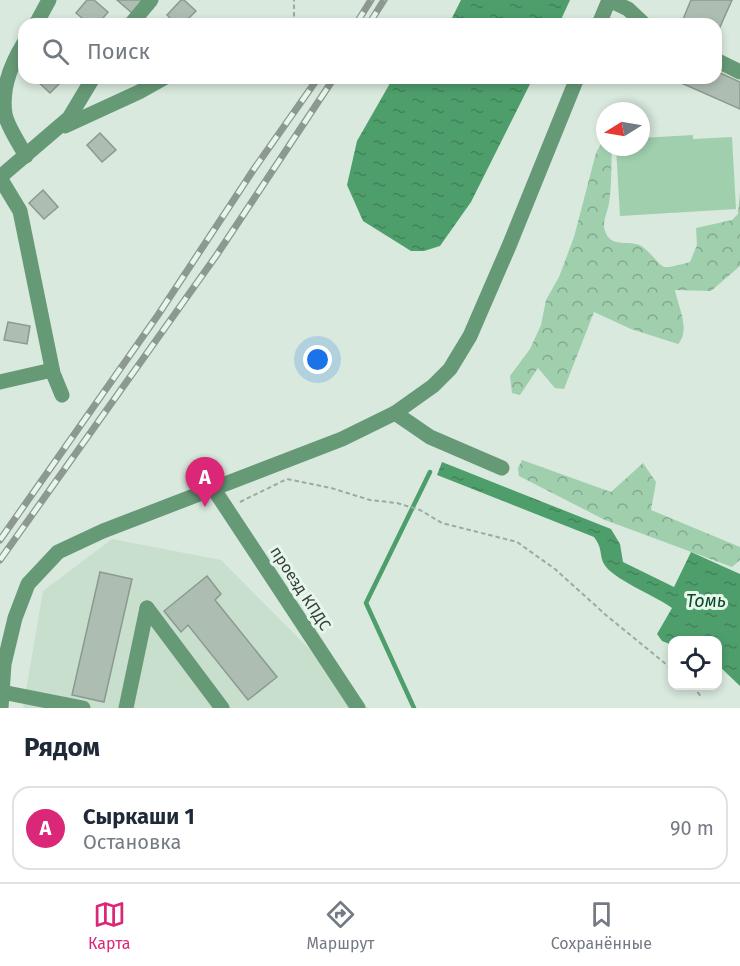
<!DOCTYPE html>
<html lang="ru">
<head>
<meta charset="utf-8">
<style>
  body { margin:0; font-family:"Fira Sans",sans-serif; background:#f2f2f3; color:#1f2937 }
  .controls { position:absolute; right:18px; bottom:18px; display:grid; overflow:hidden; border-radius:12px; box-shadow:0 3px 9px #0003 }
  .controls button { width:54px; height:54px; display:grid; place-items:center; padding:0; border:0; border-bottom:2px solid #e0e1e3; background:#fff; color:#1f2937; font:30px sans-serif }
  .compass { position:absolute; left:596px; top:102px; width:54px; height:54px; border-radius:50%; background:#fff; box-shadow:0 3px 9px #0003; rotate:259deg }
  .you { position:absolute; left:318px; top:360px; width:21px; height:21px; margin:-15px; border:4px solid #fff; border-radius:50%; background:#1a73e8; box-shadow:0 0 0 9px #1a73e833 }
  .badge { display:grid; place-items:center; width:39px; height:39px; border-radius:50%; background:#db2777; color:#fff; font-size:20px; font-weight:700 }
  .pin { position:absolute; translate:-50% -50px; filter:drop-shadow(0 2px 3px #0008) }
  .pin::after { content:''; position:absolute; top:32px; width:21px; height:18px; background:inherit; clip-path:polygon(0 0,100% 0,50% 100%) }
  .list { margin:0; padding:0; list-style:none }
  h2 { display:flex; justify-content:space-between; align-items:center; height:78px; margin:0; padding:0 24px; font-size:26px }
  h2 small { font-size:20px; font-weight:400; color:#747a83 }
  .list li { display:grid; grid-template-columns:39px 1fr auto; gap:18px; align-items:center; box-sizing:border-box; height:84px; margin:0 12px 12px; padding:0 12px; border:2px solid #e0e1e3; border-radius:18px }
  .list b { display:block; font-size:22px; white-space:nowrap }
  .list p { margin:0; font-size:20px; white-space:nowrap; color:#747a83 }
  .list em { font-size:20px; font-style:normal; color:#747a83 }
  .icon { flex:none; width:33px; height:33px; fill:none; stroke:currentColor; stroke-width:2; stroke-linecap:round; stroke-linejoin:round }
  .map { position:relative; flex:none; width:740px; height:708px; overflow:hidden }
  .search { position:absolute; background:#fff; box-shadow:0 3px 9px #0003; left:18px; right:18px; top:18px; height:66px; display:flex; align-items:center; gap:15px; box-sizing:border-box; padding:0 21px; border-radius:18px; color:#747a83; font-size:22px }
  .sheet { height:174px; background:#fff }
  nav { display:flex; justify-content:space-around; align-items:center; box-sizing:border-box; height:84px; border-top:2px solid #e0e1e3; background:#fff; font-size:16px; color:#747a83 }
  nav a { display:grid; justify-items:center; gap:3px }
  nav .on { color:#db2777 }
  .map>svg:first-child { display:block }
</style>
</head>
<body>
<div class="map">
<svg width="740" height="708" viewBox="0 0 740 708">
  <defs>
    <pattern id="forest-crowns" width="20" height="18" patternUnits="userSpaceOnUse" patternTransform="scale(1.5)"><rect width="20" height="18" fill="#9fcfad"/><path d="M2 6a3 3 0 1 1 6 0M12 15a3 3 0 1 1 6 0" fill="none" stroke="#83a98e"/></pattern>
    <pattern id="water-ripples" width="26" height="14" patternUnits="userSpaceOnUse" patternTransform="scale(1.5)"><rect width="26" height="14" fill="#4e9e6c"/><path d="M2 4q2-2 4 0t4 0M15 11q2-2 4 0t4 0" fill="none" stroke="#42825a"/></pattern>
  </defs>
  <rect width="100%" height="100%" fill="#d9e9dd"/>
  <polygon fill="#c8dfce" points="112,539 221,560 368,708 23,708 43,591"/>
  <g fill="url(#forest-crowns)">
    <path d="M605 136V147H612C611 165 612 185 609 203 608 210 604 218 604 225 604 229 606 235 609 238 618 247 634 239 644 248 668 269 655 271 690 262L697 245 696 228 732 220 738 214 740 191V266L711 291 675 290C678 307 691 330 678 344L631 329 594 312 564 389 555 388 538 368 520 395 512 393 510 376 530 349 541 325 546 300 559 277 574 237 596 153Z"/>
    <polygon points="522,460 611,492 643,463 656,482 651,510 740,547 740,560 732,567 605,520 519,476 518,468"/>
  </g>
  <polygon fill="#9fcfad" points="693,135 693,139 732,137 736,209 620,216 616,147 641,147 641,138"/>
  <g fill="url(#water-ripples)">
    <polygon points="461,0 570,0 559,24 449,24"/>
    <polygon points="393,78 533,78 471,202 440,246 424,251 411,251 363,221 347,185 357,141"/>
    <path d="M442 462 611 529 620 544 623 562 674 587 691 552 740 574V686L718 665V640H672V645L662 641 657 634 672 608C656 596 612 579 604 564 599 554 603 549 594 537L437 475Z"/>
  </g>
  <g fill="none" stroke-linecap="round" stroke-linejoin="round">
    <polyline stroke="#4e9e6c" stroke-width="4.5" points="414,708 366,603 430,472"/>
  </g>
  <g fill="#aebdb2" stroke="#8b9a8f" stroke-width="1.5">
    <polygon points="87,0 94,0 108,12 98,24 89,24 76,13"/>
    <polygon points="117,0 144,0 132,13"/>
    <polygon points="181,0 184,0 196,11 183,24 176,24 167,15"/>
    <polygon points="691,0 732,0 716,36 716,24 681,24"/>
    <polygon points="716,71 740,82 740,109 670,78 716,78"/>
    <polygon points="34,78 61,78 63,80 50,93"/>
    <polygon points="100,133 116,150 102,162 87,145"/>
    <polygon points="43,190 58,207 44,219 29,203"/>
    <polygon points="8,322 30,326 27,344 4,340"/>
    <polygon points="100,572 132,579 104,702 72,695"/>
    <polygon points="207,576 221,594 215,600 277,677 248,700 188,625 181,632 164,611"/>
  </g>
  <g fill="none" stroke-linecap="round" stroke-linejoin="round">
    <g stroke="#9daaa1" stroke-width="2" stroke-dasharray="4.5 3" stroke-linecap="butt">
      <polyline points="294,24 294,0"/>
      <polyline points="240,502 287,479 331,488 370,500 397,503 420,510 442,523 517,542 555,569 607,616 672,669"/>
      <polyline points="693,686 702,698"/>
    </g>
    <g stroke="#669a77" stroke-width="15">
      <polyline points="609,0 628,9 644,24"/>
      <polyline points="36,24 49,0"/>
      <polyline points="131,24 151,0"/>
      <polyline points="599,24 609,0"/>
      <path d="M24 43C11 64 1 88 5 114 7 126 20 145 26 156"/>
      <polyline points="716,60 740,72"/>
      <polyline points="65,126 139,92 164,78"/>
      <polyline points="0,177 69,118 93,78"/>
      <polyline points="0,178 20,211 53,373 62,395"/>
      <polyline points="0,382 52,370"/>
      <polyline points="395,413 430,437 502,468"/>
      <polyline points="213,488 358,708"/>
      <polyline points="147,608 222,708"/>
      <polyline points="2,692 83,708"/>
      <polyline points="1,708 4,664 15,618 28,584 58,552 103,531 342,439 395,413 433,386 450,369 470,336 509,246 577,78"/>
      <polyline points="126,708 147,608"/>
    </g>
    <defs>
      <g id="rail">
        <polyline points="356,24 371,0"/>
        <polyline points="369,24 384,0"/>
        <polyline points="0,540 158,315 254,169 318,78"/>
        <polyline points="0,560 216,256 334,78"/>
      </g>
    </defs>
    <use href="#rail" stroke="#8d9890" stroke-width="7"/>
    <use href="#rail" stroke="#e6f6ea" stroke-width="4.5" stroke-dasharray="14" stroke-linecap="butt"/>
  </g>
  <g text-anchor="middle" stroke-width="6" stroke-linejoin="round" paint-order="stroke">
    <g font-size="16" fill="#383e3a" stroke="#e6f6ea">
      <text transform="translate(301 588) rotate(57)" y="6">проезд КПДС</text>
    </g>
    <g font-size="18" font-style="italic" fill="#0b4a28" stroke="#e6f6ea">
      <text x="706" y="607">Томь</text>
    </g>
  </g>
</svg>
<div class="controls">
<button><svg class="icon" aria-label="locate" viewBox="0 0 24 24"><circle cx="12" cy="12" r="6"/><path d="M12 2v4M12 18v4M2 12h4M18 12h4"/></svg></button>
</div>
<svg class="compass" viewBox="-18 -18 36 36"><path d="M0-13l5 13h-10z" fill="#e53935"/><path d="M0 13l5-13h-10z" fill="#747a83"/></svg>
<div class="you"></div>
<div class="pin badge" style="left:205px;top:507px">A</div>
<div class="search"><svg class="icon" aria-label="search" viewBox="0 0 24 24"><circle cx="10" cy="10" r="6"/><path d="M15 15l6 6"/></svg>Поиск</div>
</div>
<section class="sheet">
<h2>Рядом<small></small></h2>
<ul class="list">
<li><span class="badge">A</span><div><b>Сыркаши 1</b><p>Остановка</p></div><em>90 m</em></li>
</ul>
</section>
<nav>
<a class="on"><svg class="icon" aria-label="map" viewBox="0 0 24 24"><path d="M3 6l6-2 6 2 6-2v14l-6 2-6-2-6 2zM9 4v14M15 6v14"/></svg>Карта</a>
<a><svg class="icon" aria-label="directions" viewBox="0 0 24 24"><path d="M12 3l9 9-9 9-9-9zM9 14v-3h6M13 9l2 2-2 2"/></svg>Маршрут</a>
<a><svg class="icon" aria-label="saved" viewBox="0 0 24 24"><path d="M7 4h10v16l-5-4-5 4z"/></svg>Сохранённые</a>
</nav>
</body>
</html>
